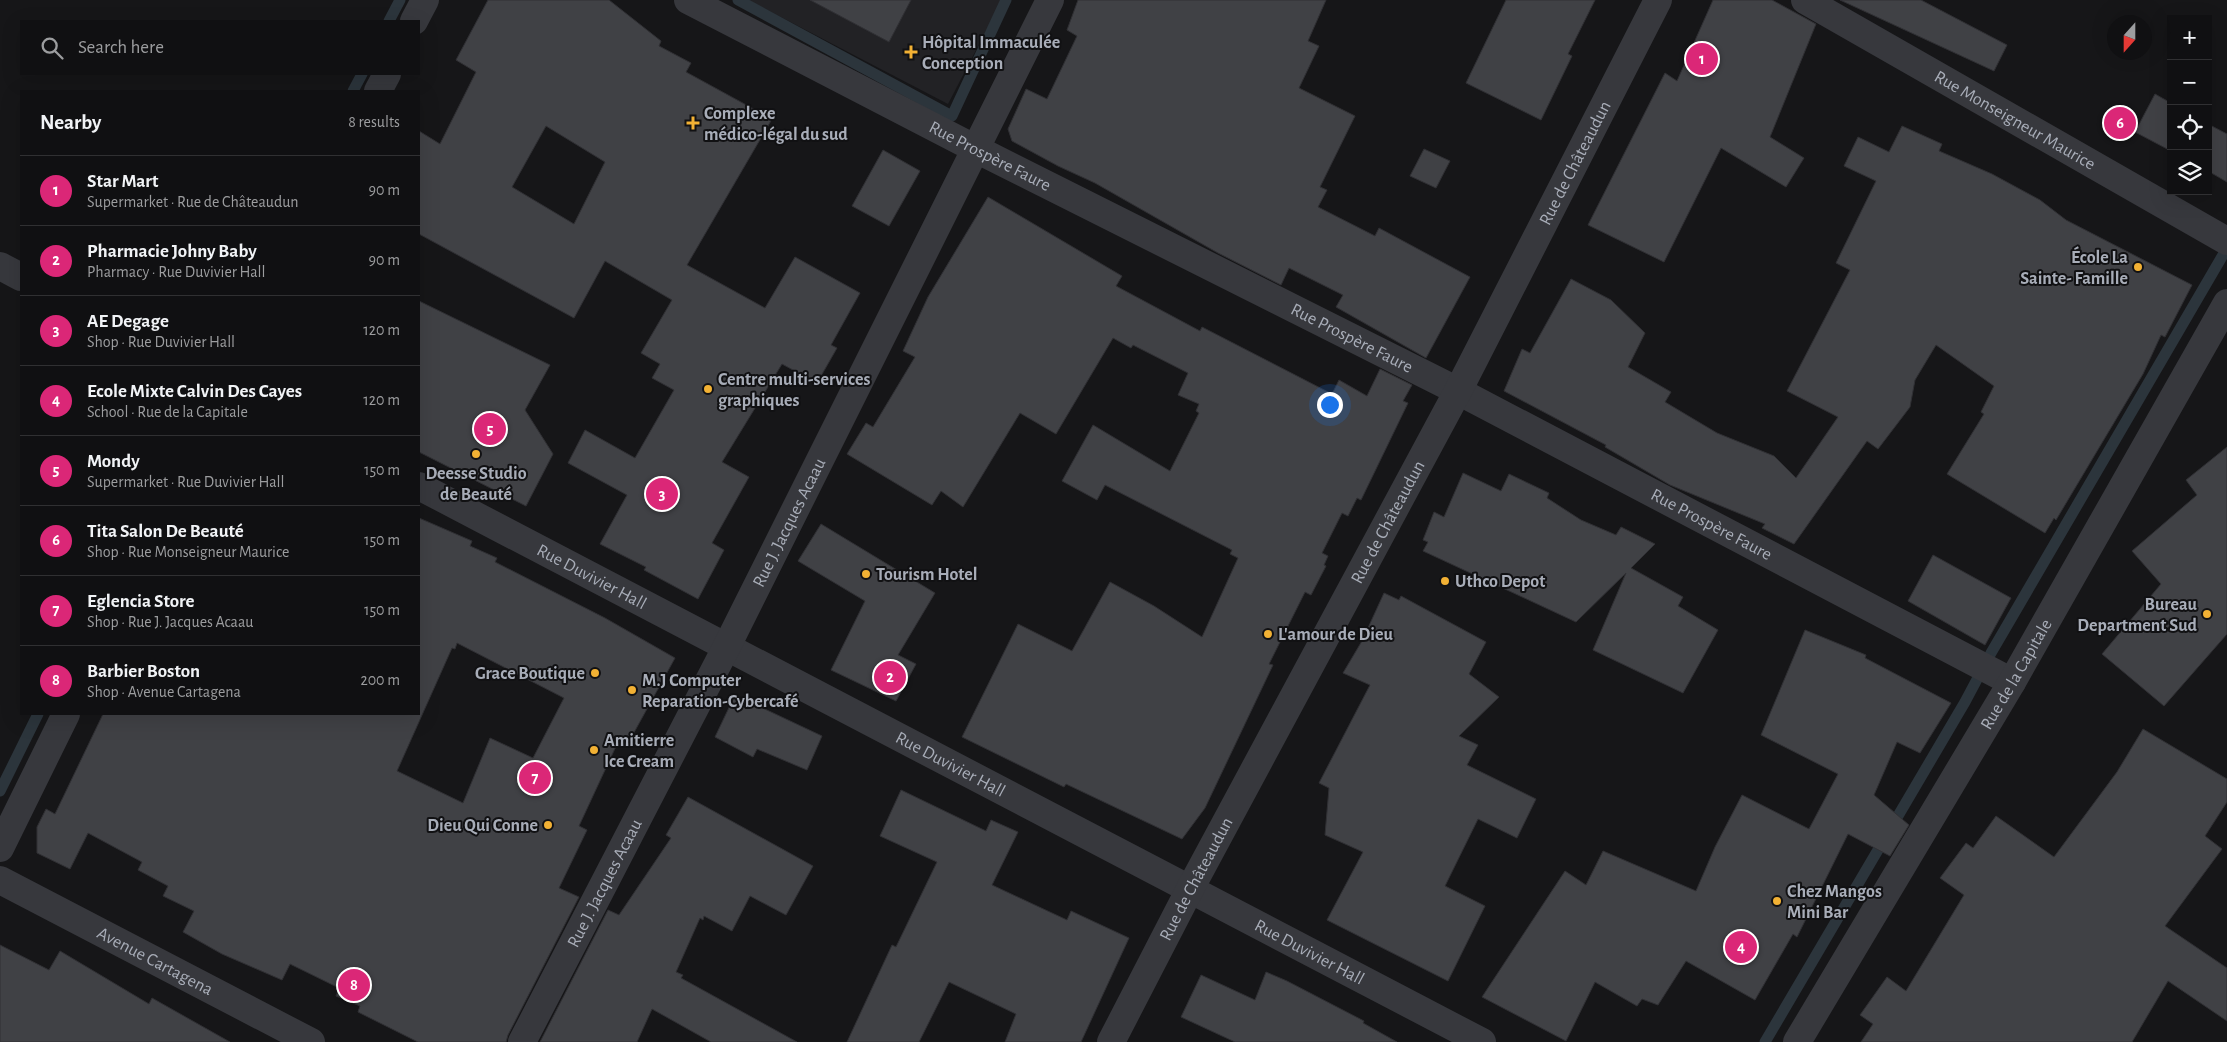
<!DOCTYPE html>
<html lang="en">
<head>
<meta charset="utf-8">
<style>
  body { margin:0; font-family:"Alegreya Sans",sans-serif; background:#19191b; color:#f1f3f6 }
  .controls { position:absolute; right:15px; top:15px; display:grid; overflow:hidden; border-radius:0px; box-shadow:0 5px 20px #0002 }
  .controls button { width:45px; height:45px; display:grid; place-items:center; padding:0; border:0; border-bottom:1px solid #303032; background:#101012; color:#f1f3f6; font:25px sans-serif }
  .compass { position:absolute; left:2107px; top:15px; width:45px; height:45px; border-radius:50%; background:#101012; box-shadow:0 5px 20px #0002; rotate:201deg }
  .you { position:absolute; left:1329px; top:404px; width:18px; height:18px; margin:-12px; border:4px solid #fff; border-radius:50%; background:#1a73e8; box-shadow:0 0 0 8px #1a73e833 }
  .badge { display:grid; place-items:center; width:32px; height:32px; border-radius:50%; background:#db2777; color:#fff; font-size:16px; font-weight:700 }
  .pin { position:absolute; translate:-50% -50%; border:2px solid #fff; box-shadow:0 1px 5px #0006 }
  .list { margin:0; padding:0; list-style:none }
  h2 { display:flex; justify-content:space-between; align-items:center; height:65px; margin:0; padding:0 20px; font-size:21px }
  h2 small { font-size:16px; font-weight:400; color:#9c9d9f }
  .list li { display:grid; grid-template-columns:32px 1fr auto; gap:15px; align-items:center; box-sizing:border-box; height:70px; padding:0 20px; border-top:1px solid #303032 }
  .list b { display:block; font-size:19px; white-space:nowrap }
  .list p { margin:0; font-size:16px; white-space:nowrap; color:#9c9d9f }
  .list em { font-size:16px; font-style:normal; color:#9c9d9f }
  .icon { flex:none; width:28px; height:28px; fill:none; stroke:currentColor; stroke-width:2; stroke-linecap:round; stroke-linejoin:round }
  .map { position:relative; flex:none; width:2227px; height:1042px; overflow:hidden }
  .search { position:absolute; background:#101012; box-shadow:0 5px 20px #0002; left:20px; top:20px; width:400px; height:55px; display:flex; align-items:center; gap:12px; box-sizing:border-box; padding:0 18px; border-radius:0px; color:#9c9d9f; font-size:19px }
  .panel { position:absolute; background:#101012; box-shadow:0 5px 20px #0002; left:20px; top:90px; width:400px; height:625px; border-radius:0px }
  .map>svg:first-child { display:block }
</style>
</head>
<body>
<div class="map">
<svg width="2227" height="1042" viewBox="0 0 2227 1042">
  <rect width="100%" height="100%" fill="#161618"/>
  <polygon fill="#222225" points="748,0 1002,0 948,104"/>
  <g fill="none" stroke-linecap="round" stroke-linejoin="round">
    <g stroke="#2c353c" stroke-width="11">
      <polyline points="738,0 952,116 1006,0"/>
      <polyline points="389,21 400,0"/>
      <polyline points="353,91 362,74"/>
      <polyline points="0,791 38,714"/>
      <polyline points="1765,1042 1965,702 1991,653 2227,248"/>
    </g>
  </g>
  <g fill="#404145" stroke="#303034" fill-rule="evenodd">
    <path d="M488 0H609L661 41 659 46 691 63 686 72 772 119 687 265 765 308 795 257 860 293 831 345 837 348 817 383 782 364 722 462 749 477 712 543 724 550 698 599 644 570 646 567 600 544 627 495 568 463 585 430 635 458 674 390 652 378 660 364 641 353 672 300 605 261 574 318 419 234V131L440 144 476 72 456 60ZM546 126 605 162 574 224 512 187Z"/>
    <polygon points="810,0 911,0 889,42"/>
    <polygon points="1078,0 1326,0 1308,41 1319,46 1299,88 1355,116 1320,187 1327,190 1318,207 1375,236 1379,228 1470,277 1426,358 1336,307 1343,295 1289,268 1281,285 1218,253 1095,183 1058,166 1012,141 1008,129 1026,89 1047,99 1077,36 1067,30"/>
    <polygon points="1506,0 1595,0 1568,54 1572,56 1541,120 1466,83"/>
    <polygon points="1713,0 1772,0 1816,24 1770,137 1804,158 1786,187 1721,148 1664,262 1588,225 1665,73 1677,81"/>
    <polygon points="1840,0 1921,0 2007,45 1994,71"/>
    <polygon points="2155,94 2171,103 2171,151 2135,132"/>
    <polygon points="2208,124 2227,134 2227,182 2208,171"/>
    <polygon points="1902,126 1942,144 1939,151 1992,174 2040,200 2066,220 2192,285 2165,337 2161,335 2143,374 2056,520 2054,518 2045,533 1947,474 1984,414 1981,412 1994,386 1936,345 1915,380 1910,407 1878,449 1867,441 1794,544 1762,528 1765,524 1670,485 1605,447 1606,445 1504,391 1522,349 1530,353 1571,279 1611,300 1645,333 1628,367 1671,392 1665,402 1717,433 1774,456 1796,478 1838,417 1787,391 1850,270 1836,263 1876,181 1844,166 1858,137 1889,152"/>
    <polygon points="1424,149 1450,161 1436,188 1410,176"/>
    <polygon points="883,150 920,171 889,226 852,206"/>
    <polygon points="988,197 1122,276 1116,286 1200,331 1202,327 1332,394 1339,380 1367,396 1380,369 1412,385 1403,401 1408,403 1361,500 1357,498 1348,516 1342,513 1322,553 1328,556 1324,565 1326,566 1311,595 1305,592 1269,664 1273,665 1205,808 1182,839 1066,784 1064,787 962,737 1018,624 1072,651 1110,582 1154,606 1202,637 1238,558 1230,554 1232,550 1105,485 1097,500 1062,481 1093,425 1170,471 1199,413 1196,411 1199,404 1178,395 1188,373 1133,345 1131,348 1113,338 1056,434 1020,413 963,507 941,491 932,505 847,454 866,423 873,427 915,357 903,351 928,297"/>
    <polygon points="419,301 550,365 525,410 553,454 526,506 419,452"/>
    <polygon points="2227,447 2227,634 2164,706 2102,654 2161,584 2132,551 2197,495 2186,480"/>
    <polygon points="1463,473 1501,491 1509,474 1549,493 1547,498 1581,520 1616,535 1621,527 1655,544 1631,568 1683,597 1678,606 1718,630 1683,693 1593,650 1626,573 1576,622 1423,551 1428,542 1423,540 1434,512 1444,517"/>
    <path d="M419 518 472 541 470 546 497 558 495 562 605 618 675 658 626 747 618 742 579 826 587 830 559 888 579 897 508 1035 506 1042H418L358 1012 360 1006 336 996 339 988 290 964 282 980 222 954 183 932 194 911 163 896 168 886 138 870 142 862 88 833 70 869 37 853V827L46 809 55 814 103 714H419ZM457 643 564 698 533 758 490 738 463 803 397 771 452 648 455 649Z"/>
    <polygon points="821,524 935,593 898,655 916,664 896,701 831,670 865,601 798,561"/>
    <polygon points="1933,555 2011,598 1985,645 1908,601"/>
    <polygon points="1384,593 1399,600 1401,596 1486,642 1469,674 1499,697 1459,736 1478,745 1467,765 1536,799 1517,838 1478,819 1445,886 1485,906 1448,981 1327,920 1363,852 1325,835 1329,788 1319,783 1370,685 1343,673 1362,641"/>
    <polygon points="1805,630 1866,655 1865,658 1951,703 1920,753 1897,742 1874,795 1909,825 1890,856 1848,834 1797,937 1793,934 1755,1000 1686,961 1658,1005 1642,999 1637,1006 1595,982 1566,1041 1482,997 1565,871 1586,885 1603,851 1696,891 1715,847 1742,795 1809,829 1838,774 1761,735"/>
    <polygon points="735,695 822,736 807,770 757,749 753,757 715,737"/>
    <polygon points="2143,729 2227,779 2227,802 2205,836 2222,849 2165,926 2227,968 2227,1021 2168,981 2132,1042 1861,1042 1873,1024 1860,1015 1887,977 1906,991 1964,895 1940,878 1966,843 1973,848 1996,816 2054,857 2117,772"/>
    <polygon points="901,790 986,831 991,820 1018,832 992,885 1067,920 1071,911 1129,938 1081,1042 1005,1042 1016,1014 949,982 919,1042 847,1042 892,945 896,947 937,862 880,836"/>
    <polygon points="688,797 813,866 786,915 750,896 732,931 704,916 703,920 700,918 676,972 683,975 681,978 797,1042 711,1042 652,1009 637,1042 540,1042 608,910 619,915 671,838 666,835"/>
    <polygon points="0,945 49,970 60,951 149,1004 152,998 230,1042 0,1042"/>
    <polygon points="1266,972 1287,981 1364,1021 1363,1023 1397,1042 1235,1042 1181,1017 1201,975 1255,1000"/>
  </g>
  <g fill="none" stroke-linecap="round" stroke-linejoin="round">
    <g stroke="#37383d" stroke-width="28">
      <path id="s1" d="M688 0 976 149 1458 391 2012 682"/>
      <path id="s2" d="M1805 0 2227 241"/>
      <polyline points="414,21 425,0"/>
      <polyline points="378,91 387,74"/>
      <polyline points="0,266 21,277"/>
      <path id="s3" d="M419 486 1482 1042"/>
      <polyline points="0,848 66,714"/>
      <path id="s4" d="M0 880 311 1042"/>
      <path id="s5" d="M522 1042 726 648 1050 0"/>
      <path id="s6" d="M1111 1042 1190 889 1458 391 1658 0"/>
      <path id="s7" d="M1797 1042 2012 682 2227 303"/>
    </g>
  </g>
  <g fill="#f2b134" stroke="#111113" stroke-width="2">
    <path d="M908.5 44.5h5v5h5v5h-5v5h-5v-5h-5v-5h5z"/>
    <path d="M690.5 115.5h5v5h5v5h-5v5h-5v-5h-5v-5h5z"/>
    <circle cx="2138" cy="267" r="5"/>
    <circle cx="708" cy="389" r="5"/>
    <circle cx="476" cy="454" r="5"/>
    <circle cx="866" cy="574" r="5"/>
    <circle cx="1445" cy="581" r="5"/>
    <circle cx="2207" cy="614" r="5"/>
    <circle cx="1268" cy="634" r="5"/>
    <circle cx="595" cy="673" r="5"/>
    <circle cx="632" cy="690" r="5"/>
    <circle cx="594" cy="750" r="5"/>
    <circle cx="548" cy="825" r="5"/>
    <circle cx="1777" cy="901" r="5"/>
  </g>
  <g text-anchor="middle" stroke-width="4" stroke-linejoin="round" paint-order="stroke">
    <g font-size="18" font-weight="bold" fill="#a8adb8" stroke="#111113" text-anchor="start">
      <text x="922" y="48">Hôpital Immaculée<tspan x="922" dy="21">Conception</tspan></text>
      <text x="704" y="119">Complexe<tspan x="704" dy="21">médico-légal du sud</tspan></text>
      <text x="2128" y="263" text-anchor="end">École La<tspan x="2128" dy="21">Sainte- Famille</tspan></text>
      <text x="718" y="385">Centre multi-services<tspan x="718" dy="21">graphiques</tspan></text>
      <text x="476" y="479" text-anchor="middle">Deesse Studio<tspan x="476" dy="21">de Beauté</tspan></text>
      <text x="876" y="580">Tourism Hotel</text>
      <text x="1455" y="587">Uthco Depot</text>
      <text x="2197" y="610" text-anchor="end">Bureau<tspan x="2197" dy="21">Department Sud</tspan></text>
      <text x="1278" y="640">L'amour de Dieu</text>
      <text x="585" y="679" text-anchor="end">Grace Boutique</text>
      <text x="642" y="686">M.J Computer<tspan x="642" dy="21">Reparation-Cybercafé</tspan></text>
      <text x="604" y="746">Amitierre<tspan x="604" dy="21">Ice Cream</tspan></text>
      <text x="538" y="831" text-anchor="end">Dieu Qui Conne</text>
      <text x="1787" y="897">Chez Mangos<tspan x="1787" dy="21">Mini Bar</tspan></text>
    </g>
    <g font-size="18" fill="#a8adb8" stroke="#111113">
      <text dy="6" stroke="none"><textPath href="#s2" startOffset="242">Rue Monseigneur Maurice</textPath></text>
      <text dy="6" stroke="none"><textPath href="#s1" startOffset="340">Rue Prospère Faure</textPath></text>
      <text dy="6" stroke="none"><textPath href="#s6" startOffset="994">Rue de Châteaudun</textPath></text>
      <text dy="6" stroke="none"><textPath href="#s1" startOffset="745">Rue Prospère Faure</textPath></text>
      <text dy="6" stroke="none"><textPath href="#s5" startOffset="584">Rue J. Jacques Acaau</textPath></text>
      <text dy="6" stroke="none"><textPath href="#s6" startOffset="589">Rue de Châteaudun</textPath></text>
      <text dy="6" stroke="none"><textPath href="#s1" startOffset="1150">Rue Prospère Faure</textPath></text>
      <text dy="6" stroke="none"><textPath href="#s3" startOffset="195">Rue Duvivier Hall</textPath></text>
      <text dy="6" stroke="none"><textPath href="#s7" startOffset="428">Rue de la Capitale</textPath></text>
      <text dy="6" stroke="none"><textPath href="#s3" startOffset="600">Rue Duvivier Hall</textPath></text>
      <text dy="6" stroke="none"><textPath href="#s6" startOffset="184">Rue de Châteaudun</textPath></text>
      <text dy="6" stroke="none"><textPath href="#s5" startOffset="179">Rue J. Jacques Acaau</textPath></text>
      <text dy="6" stroke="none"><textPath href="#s3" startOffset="1005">Rue Duvivier Hall</textPath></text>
      <text dy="6" stroke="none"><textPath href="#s4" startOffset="175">Avenue Cartagena</textPath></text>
    </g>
  </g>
</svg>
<div class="controls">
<button>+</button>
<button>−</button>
<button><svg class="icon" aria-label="locate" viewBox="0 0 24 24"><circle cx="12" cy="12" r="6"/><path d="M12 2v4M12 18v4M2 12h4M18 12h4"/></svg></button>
<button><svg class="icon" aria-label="layers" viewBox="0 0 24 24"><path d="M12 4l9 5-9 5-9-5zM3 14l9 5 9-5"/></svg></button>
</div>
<svg class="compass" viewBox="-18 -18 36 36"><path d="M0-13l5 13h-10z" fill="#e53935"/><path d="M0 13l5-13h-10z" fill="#9c9d9f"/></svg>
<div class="you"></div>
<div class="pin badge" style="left:1702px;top:59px">1</div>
<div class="pin badge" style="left:890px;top:677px">2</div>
<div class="pin badge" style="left:662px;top:494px">3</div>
<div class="pin badge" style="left:1741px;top:947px">4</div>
<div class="pin badge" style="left:490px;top:429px">5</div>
<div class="pin badge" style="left:2120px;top:123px">6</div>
<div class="pin badge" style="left:535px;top:778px">7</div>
<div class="pin badge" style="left:354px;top:985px">8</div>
<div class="search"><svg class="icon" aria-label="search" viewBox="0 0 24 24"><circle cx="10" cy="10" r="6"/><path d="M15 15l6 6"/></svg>Search here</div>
<section class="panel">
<h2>Nearby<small>8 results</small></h2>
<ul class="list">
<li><span class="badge">1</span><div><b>Star Mart</b><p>Supermarket · Rue de Châteaudun</p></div><em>90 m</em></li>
<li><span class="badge">2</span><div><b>Pharmacie Johny Baby</b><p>Pharmacy · Rue Duvivier Hall</p></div><em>90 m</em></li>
<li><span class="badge">3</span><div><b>AE Degage</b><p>Shop · Rue Duvivier Hall</p></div><em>120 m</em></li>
<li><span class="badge">4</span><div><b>Ecole Mixte Calvin Des Cayes</b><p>School · Rue de la Capitale</p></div><em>120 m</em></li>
<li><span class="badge">5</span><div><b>Mondy</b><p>Supermarket · Rue Duvivier Hall</p></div><em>150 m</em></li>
<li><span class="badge">6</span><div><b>Tita Salon De Beauté</b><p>Shop · Rue Monseigneur Maurice</p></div><em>150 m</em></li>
<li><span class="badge">7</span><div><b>Eglencia Store</b><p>Shop · Rue J. Jacques Acaau</p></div><em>150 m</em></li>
<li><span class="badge">8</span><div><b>Barbier Boston</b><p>Shop · Avenue Cartagena</p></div><em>200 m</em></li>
</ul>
</section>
</div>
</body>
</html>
